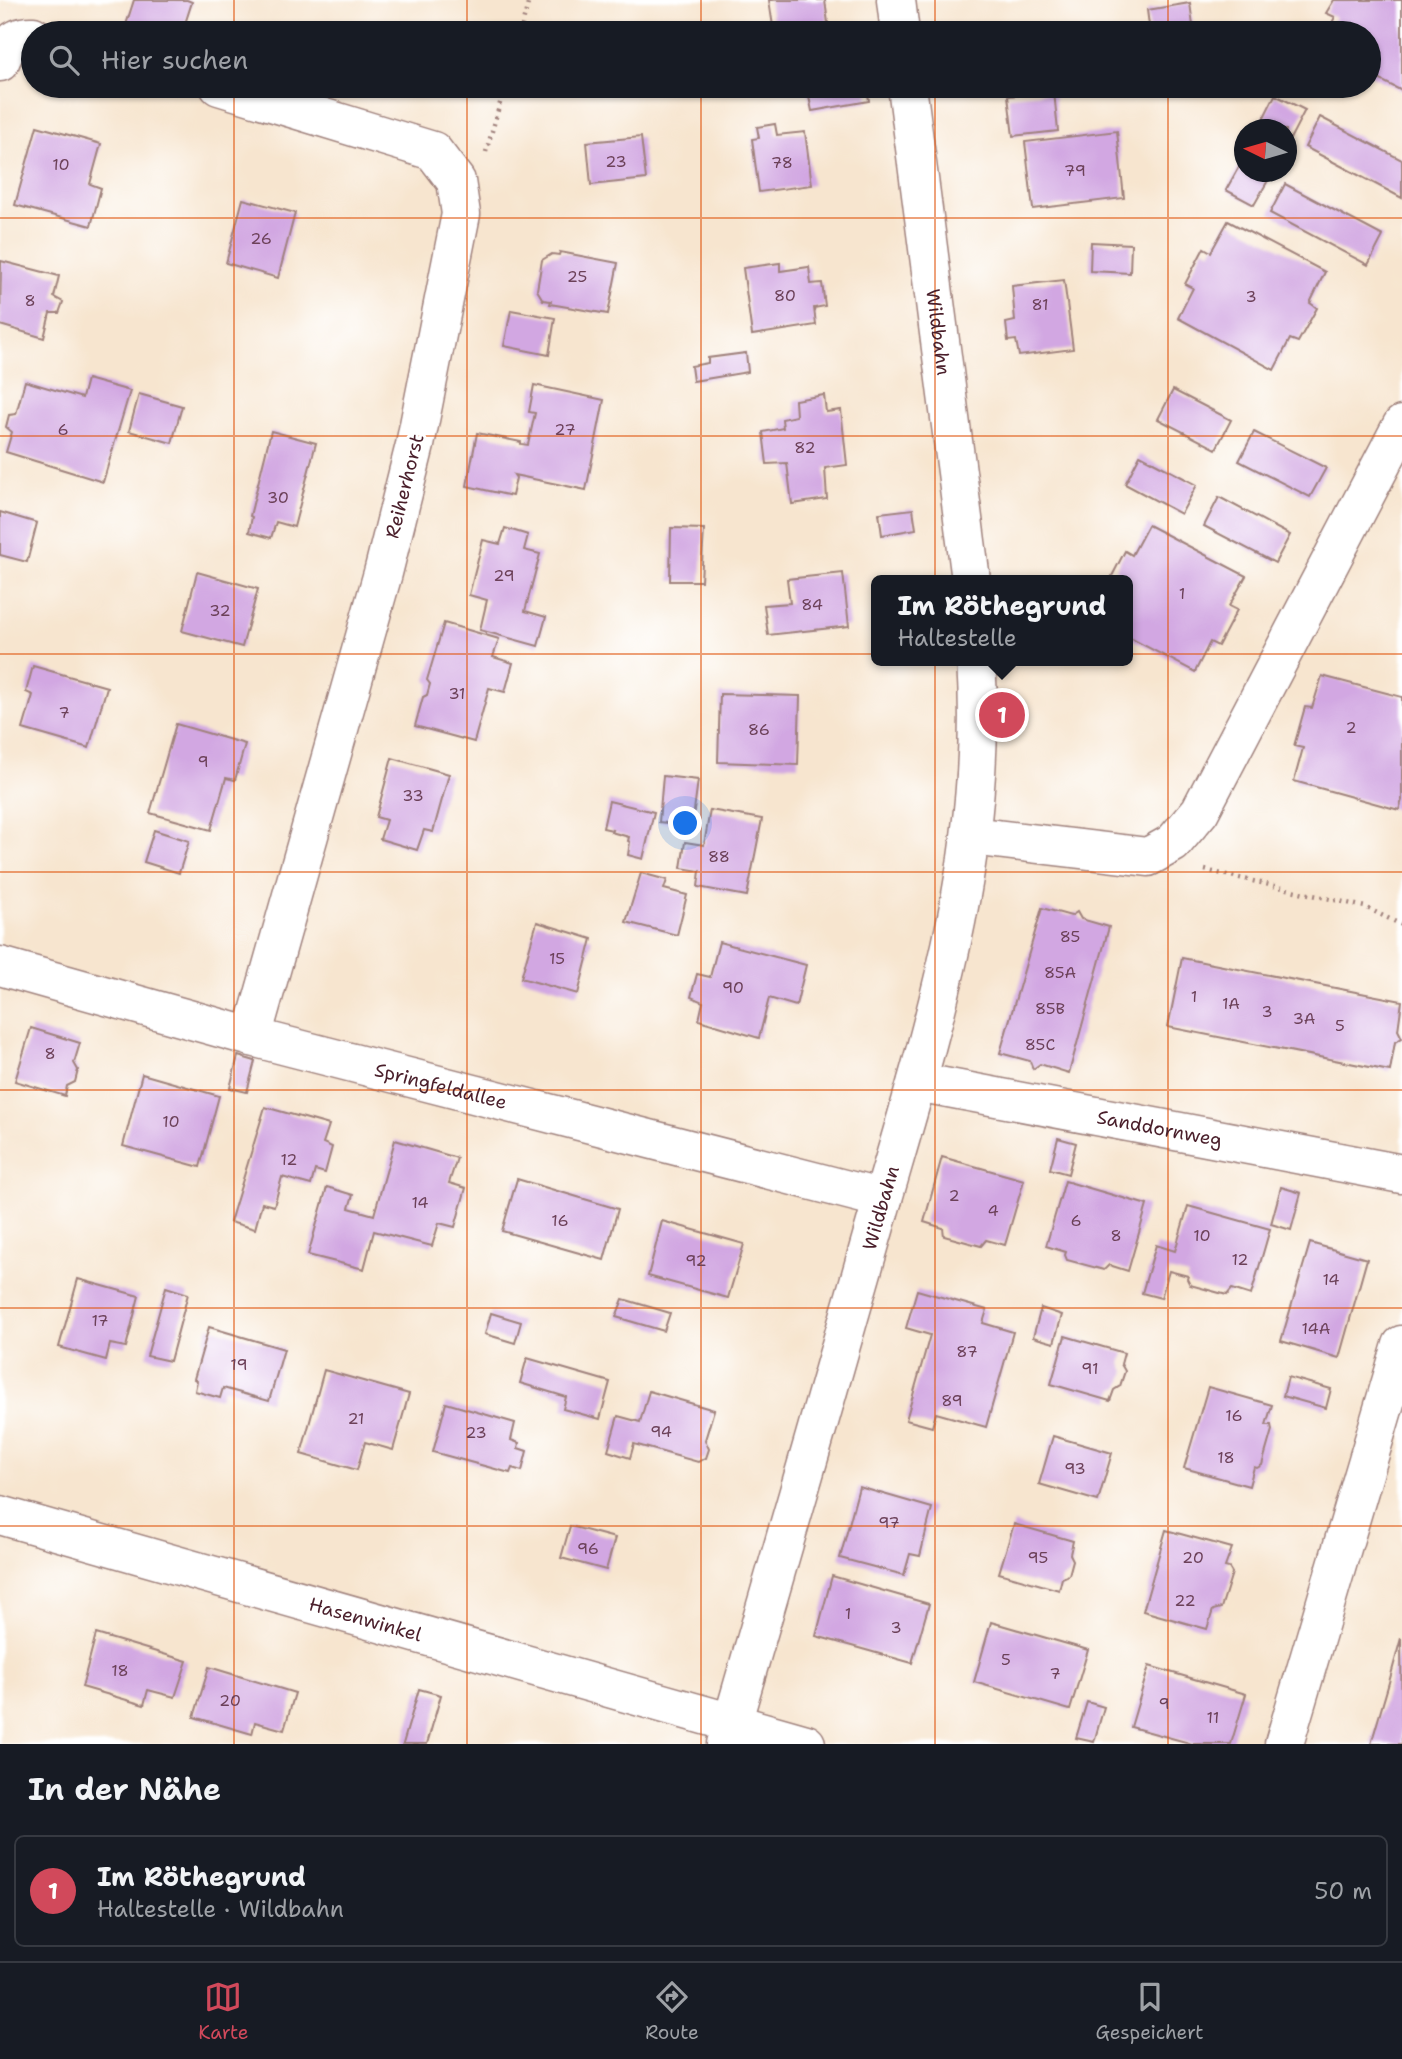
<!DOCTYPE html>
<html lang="de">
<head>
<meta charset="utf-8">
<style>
  body { margin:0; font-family:"Shantell Sans",sans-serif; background:#20242c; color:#f1f3f6 }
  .compass { position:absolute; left:1234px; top:119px; width:63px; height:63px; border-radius:50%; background:#171b24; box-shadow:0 2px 5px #0004; rotate:275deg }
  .you { position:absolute; left:686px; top:824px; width:24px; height:24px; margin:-18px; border:5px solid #fff; border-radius:50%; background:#1a73e8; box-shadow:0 0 0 10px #1a73e833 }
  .badge { display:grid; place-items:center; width:46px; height:46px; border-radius:50%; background:#d1495b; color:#fff; font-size:23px; font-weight:700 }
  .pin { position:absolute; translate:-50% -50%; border:4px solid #fff; box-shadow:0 2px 7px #0006 }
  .popup { position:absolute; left:871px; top:575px; width:262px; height:91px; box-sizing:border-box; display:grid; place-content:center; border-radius:10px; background:#171b24; filter:drop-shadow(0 2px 5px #0005); font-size:23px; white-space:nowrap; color:#9ea1a6 }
  .popup b { font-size:26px; color:#f1f3f6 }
  .popup::after { content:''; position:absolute; left:50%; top:100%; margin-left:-14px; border:14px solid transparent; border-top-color:#171b24 }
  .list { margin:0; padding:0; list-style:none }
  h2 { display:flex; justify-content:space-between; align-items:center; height:91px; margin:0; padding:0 28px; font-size:30px }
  h2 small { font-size:23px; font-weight:400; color:#9ea1a6 }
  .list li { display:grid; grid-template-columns:46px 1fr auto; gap:21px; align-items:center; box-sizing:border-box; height:112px; margin:0 14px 14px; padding:0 14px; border:2px solid #363941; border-radius:10px }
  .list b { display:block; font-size:26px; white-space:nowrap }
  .list p { margin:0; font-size:23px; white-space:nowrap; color:#9ea1a6 }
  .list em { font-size:23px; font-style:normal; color:#9ea1a6 }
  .icon { flex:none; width:38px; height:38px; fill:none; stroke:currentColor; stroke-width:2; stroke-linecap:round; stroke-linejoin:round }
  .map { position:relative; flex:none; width:1402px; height:1744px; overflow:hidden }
  .search { position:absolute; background:#171b24; box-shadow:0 2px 5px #0004; left:21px; right:21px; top:21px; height:77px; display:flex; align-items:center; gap:18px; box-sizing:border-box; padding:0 24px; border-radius:38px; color:#9ea1a6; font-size:26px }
  .sheet { height:217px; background:#171b24 }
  nav { display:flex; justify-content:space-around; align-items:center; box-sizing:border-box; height:98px; border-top:2px solid #363941; background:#171b24; font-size:19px; color:#9ea1a6 }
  nav a { display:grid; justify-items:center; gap:4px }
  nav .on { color:#d1495b }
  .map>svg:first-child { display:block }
</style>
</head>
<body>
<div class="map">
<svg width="1402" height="1744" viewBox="0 0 1402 1744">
  <rect width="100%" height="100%" fill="#fff"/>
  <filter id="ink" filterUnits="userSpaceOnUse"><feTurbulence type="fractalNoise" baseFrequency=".0143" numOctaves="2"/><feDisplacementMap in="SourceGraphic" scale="14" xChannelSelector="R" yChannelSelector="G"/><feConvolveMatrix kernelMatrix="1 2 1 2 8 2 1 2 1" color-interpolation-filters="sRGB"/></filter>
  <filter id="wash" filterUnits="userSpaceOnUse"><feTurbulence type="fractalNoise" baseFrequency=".00686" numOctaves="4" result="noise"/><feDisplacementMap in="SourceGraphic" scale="28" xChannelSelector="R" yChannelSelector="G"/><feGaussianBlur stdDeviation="1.57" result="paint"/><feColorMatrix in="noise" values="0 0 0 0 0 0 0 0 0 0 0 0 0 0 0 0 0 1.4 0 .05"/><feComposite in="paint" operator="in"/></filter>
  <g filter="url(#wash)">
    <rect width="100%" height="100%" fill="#f7e5cf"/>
    <g id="blocks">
      <g fill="#d2a7e2">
        <polygon points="134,0 187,0 192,2 182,33 131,33 124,31"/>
        <polygon points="769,0 825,0 829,31 812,33 774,33"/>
        <polygon points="1334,0 1402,0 1402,91 1369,74 1369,33 1327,33 1335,17 1326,13"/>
        <polygon points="1190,3 1194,33 1150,33 1147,10"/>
        <polygon points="734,23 736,33 682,33 681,30"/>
        <polygon points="362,86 386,86 384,93"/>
        <polygon points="813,86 867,86 869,101 812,111 807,87"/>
        <polygon points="1054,92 1058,131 1013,136 1008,96"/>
        <polygon points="1275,95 1305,110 1290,139 1286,137 1286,130 1273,130 1261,123"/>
        <polygon points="1320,117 1402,160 1402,198 1305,147"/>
        <polygon points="775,124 777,135 805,132 812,185 759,192 752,139 759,138 757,127"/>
        <polygon points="37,126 101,144 90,184 101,188 91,226 15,205"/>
        <polygon points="1117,131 1124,198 1033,209 1025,142"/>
        <polygon points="641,137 646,179 591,185 587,142"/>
        <polygon points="1242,161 1244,162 1244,172 1261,172 1270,177 1254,205 1226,190"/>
        <polygon points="1285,184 1383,236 1368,265 1270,213"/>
        <polygon points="243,199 295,213 278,278 226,263"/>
        <polygon points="1228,221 1325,272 1310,303 1317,308 1298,342 1290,339 1274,370 1178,318 1193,288 1185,284 1204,248 1211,252"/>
        <polygon points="1091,242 1131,244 1130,273 1090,271"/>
        <polygon points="560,252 618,263 608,314 550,304 551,301 543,300 537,290 542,260 552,254 559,255"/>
        <polygon points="1,261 59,276 54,297 63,302 59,313 50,313 44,338 0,325"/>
        <polygon points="780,263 780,271 809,267 811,284 822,283 825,306 814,308 816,325 752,335 743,268"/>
        <polygon points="1064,280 1073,349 1019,356 1016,340 1008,341 1006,323 1015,321 1012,286"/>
        <polygon points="511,310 555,318 549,355 504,346"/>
        <polygon points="746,353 748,372 693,381 691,366 708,363 708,358"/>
        <polygon points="87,379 130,391 103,482 6,452 12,432 6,427 9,415 16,414 25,381 82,398"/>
        <polygon points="534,385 604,400 586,490 514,475 516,478 512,496 467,486 477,433 521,442 521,444 528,445 535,413 529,412"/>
        <polygon points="1173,390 1231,420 1216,449 1158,419"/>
        <polygon points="139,394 182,406 172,443 129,431"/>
        <polygon points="824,395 826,412 841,410 847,465 825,468 827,499 792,504 787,463 767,464 763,432 783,428 782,419 796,416 795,400"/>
        <polygon points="271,431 316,443 294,527 276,522 271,538 249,532 252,517 250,516"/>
        <polygon points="1254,432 1326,468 1310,497 1239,461"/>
        <polygon points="1140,455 1197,485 1181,514 1125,484"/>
        <polygon points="1219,497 1290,535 1275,563 1204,526"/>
        <polygon points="913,509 916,529 882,535 879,513"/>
        <polygon points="0,512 37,523 27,562 0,555"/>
        <polygon points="1148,525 1246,576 1229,606 1237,610 1218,646 1210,642 1195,672 1128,637 1128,580 1110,580 1125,551 1132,555"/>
        <polygon points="505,528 528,535 524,550 540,554 525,611 546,617 538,646 480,630 487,600 469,595 483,540 500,544"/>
        <polygon points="671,528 704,529 701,581 670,581"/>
        <polygon points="197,572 258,589 242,647 182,631"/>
        <polygon points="843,573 849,626 768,635 764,605 790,603 787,579"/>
        <polygon points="444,623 499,639 493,657 513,663 505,692 489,688 474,742 415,726 423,697 427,695 430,684 427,680"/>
        <polygon points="33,666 107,687 89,748 23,729 33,695 26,692"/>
        <polygon points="1322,676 1402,697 1402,800 1399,810 1294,781 1303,748 1294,746 1305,707 1312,708"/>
        <polygon points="720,694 800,696 798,765 718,762"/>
        <polygon points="176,724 245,744 235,780 226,778 211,830 150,813"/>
        <polygon points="392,758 449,774 433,832 424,830 417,850 380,839 386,820 376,817"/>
        <polygon points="663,776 698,780 692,826 659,822"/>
        <polygon points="609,801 654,812 643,859 628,855 630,842 628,841 629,837 611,832 612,830 603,828"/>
        <polygon points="710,810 762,819 747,896 698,887 700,871 681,868 685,842 704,845"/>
        <polygon points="154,830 189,841 179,873 144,862"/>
        <polygon points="641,873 667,880 664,889 687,895 677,935 626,922"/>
        <polygon points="1042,908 1071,916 1077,912 1081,919 1109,927 1069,1073 1040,1064 1033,1069 1030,1061 1000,1053"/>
        <polygon points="537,922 592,939 578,994 521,978"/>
        <polygon points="719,942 806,965 796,1006 769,998 759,1038 699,1020 703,1002 691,997 697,974 710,977"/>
        <polygon points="1182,958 1402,1001 1398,1030 1402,1038 1395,1042 1390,1071 1168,1027"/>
        <polygon points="31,1028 80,1043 74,1063 78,1070 75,1082 67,1086 65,1096 15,1081"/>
        <polygon points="238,1056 255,1061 247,1092 230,1088"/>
        <polygon points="142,1074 219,1096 200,1167 123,1146"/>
        <polygon points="265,1107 329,1125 323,1143 332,1147 325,1173 315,1170 311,1185 282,1177 274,1206 262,1203 255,1229 230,1222"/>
        <polygon points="1058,1138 1076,1143 1068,1174 1050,1169"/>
        <polygon points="395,1140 457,1158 449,1183 466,1188 455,1227 439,1223 432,1246 374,1231 364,1269 308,1255 327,1187 353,1195 349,1208 374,1215"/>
        <polygon points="942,1157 1024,1180 1005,1245 986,1240 981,1246 944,1236 943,1228 924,1222"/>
        <polygon points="517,1179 618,1209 604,1260 502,1231"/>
        <polygon points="1065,1181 1147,1205 1128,1271 1109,1265 1104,1270 1067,1260 1065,1255 1066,1252 1046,1246"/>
        <polygon points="1281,1187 1301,1193 1291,1230 1271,1224"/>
        <polygon points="1188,1206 1270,1229 1251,1295 1232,1289 1227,1295 1190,1285 1187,1279 1188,1276 1169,1271 1161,1298 1142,1293 1156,1245 1175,1251"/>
        <polygon points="662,1221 744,1244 728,1298 648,1276"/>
        <polygon points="1310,1243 1367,1259 1339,1358 1281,1341"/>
        <polygon points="78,1279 139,1296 126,1347 110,1344 106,1360 59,1347"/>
        <polygon points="166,1287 188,1294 170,1361 147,1356"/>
        <polygon points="917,1290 987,1310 983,1323 1013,1332 986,1427 936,1413 932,1427 906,1420 930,1335 906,1328"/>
        <polygon points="623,1299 670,1313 664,1331 616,1317"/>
        <polygon points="1041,1308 1062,1315 1054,1343 1033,1337"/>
        <polygon points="491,1313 521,1322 515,1343 485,1334"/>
        <polygon points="209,1327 284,1349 269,1401 223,1388 220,1398 195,1391 197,1381 194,1379"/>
        <polygon points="1065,1336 1124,1353 1121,1364 1125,1371 1120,1386 1114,1390 1110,1401 1051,1384"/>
        <polygon points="527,1358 610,1382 600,1419 563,1409 566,1397 520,1383"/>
        <polygon points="324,1370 409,1394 393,1450 365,1442 357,1470 301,1454"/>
        <polygon points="1288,1377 1331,1389 1326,1408 1283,1396"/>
        <polygon points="1208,1387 1272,1405 1266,1425 1271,1425 1272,1430 1262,1465 1257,1468 1254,1467 1249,1486 1184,1468"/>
        <polygon points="649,1391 714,1410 705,1440 709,1449 706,1458 698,1462 634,1444 630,1458 608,1451 618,1416 640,1422"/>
        <polygon points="446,1403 515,1423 511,1440 519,1443 518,1448 527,1451 522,1471 512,1468 510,1473 433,1452"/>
        <polygon points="1053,1436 1112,1453 1098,1501 1039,1484"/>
        <polygon points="859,1487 932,1508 920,1556 910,1554 904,1575 840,1558"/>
        <polygon points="1014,1524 1073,1541 1070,1554 1073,1560 1069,1575 1062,1578 1059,1590 999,1573"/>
        <polygon points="570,1526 615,1538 606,1570 561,1558"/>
        <polygon points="1166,1530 1232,1548 1225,1567 1229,1568 1232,1573 1221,1608 1213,1610 1207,1629 1143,1611"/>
        <polygon points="832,1576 929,1604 912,1663 816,1636"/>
        <polygon points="991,1622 1088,1650 1070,1710 974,1682"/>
        <polygon points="96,1634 187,1661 175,1697 148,1690 144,1705 82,1687"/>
        <polygon points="1401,1638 1402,1744 1371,1744 1388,1686"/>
        <polygon points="1149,1666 1246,1694 1231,1744 1193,1744 1131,1727"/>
        <polygon points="209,1667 295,1693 284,1730 255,1722 252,1734 194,1717"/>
        <polygon points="419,1689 441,1695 427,1744 403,1744"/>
        <polygon points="1087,1702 1104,1707 1094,1742 1076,1738"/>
      </g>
    </g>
  </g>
  <g filter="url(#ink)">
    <use href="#blocks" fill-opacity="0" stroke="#a0827d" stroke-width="2"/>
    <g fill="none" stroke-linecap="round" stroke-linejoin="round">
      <defs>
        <g id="minor">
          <polyline points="896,0 900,33"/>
          <path d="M0 62C6 46 14 35 33 36"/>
          <polyline points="219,86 433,151 456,181 461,214 415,445 383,573 252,1037"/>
          <path id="s1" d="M907 86 971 580"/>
          <polyline points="971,836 1148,857 1173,843 1200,811 1402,425"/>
          <path id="s2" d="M0 966 252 1037 883 1199"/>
          <path id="s3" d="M917 1082 1402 1174"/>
          <path id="s4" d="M0 1515 806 1744"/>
          <path id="s5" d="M726 1744C776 1571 826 1399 875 1226 928 1042 990 856 976 661"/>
          <polyline points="1284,1744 1402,1345"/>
        </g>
      </defs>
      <use href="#minor" stroke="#a0827d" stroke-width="41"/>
      <g stroke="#a0827d" stroke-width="4.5" stroke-dasharray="2 5" stroke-linecap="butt">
        <polyline points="520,33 529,0"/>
        <polyline points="486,152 505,86"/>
        <polyline points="1205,870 1365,907 1402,925"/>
      </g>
      <use href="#minor" stroke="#fff" stroke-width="38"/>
    </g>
  </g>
  <path fill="none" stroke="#e0560e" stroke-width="2" stroke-opacity="0.55" d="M234 0V33M467 0V33M701 0V33M935 0V33M1168 0V33M234 86V1744M467 86V1744M701 86V1744M935 86V1744M1168 86V1744M0 218H1402M0 436H1402M0 654H1402M0 872H1402M0 1090H1402M0 1308H1402M0 1526H1402"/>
  <g text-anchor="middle" stroke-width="6" stroke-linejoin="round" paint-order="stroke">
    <g font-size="16" fill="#6c4159">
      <text x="616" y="167">23</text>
      <text x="782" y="168">78</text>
      <text x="61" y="170">10</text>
      <text x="1075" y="176">79</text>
      <text x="261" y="244">26</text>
      <text x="577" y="282">25</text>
      <text x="785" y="301">80</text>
      <text x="1251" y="302">3</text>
      <text x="30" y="306">8</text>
      <text x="1040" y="310">81</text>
      <text x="63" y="435">6</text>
      <text x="565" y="435">27</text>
      <text x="805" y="453">82</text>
      <text x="278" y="503">30</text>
      <text x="504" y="581">29</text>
      <text x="1182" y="599">1</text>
      <text x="812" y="610">84</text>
      <text x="220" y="616">32</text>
      <text x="457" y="699">31</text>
      <text x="64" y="718">7</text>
      <text x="1351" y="733">2</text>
      <text x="759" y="735">86</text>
      <text x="203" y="767">9</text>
      <text x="413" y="801">33</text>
      <text x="719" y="862">88</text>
      <text x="1070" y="942">85</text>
      <text x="557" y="964">15</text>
      <text x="1060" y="978">85A</text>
      <text x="733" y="993">90</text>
      <text x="1194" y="1002">1</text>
      <text x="1231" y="1009">1A</text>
      <text x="1050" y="1014">85B</text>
      <text x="1267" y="1017">3</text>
      <text x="1304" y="1024">3A</text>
      <text x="1340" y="1031">5</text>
      <text x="1040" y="1050">85C</text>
      <text x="50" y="1059">8</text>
      <text x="171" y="1127">10</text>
      <text x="289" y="1165">12</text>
      <text x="954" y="1201">2</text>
      <text x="420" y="1208">14</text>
      <text x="993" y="1216">4</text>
      <text x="560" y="1226">16</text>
      <text x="1076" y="1226">6</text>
      <text x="1116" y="1241">8</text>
      <text x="1202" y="1241">10</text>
      <text x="1240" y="1265">12</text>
      <text x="696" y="1266">92</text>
      <text x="1331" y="1285">14</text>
      <text x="100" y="1326">17</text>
      <text x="1316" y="1334">14A</text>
      <text x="967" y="1357">87</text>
      <text x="239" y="1370">19</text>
      <text x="1090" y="1374">91</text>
      <text x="952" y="1406">89</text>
      <text x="1234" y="1421">16</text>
      <text x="356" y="1424">21</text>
      <text x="661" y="1437">94</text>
      <text x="476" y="1438">23</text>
      <text x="1226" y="1463">18</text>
      <text x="1075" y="1474">93</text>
      <text x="889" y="1528">97</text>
      <text x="588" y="1554">96</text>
      <text x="1038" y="1563">95</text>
      <text x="1193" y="1563">20</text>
      <text x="1185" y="1606">22</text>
      <text x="848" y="1619">1</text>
      <text x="896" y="1633">3</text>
      <text x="1006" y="1665">5</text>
      <text x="120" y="1676">18</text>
      <text x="1055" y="1679">7</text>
      <text x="230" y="1706">20</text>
      <text x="1164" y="1709">9</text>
      <text x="1213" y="1723">11</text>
    </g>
    <g font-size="19" fill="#4a1f2b" stroke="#fff">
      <text dy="7" stroke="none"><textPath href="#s1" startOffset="248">Wildbahn</textPath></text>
      <text transform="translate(404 486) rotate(-76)" y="7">Reiherhorst</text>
      <text dy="7" stroke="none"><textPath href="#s2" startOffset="457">Springfeldallee</textPath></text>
      <text dy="7" stroke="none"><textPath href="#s3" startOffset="247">Sanddornweg</textPath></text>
      <text dy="7" stroke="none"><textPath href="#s5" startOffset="558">Wildbahn</textPath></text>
      <text dy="7" stroke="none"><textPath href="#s4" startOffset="380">Hasenwinkel</textPath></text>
    </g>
  </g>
</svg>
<svg class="compass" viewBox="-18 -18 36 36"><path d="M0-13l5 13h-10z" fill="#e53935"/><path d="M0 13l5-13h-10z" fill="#9ea1a6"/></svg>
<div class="you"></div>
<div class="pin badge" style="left:1002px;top:715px">1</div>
<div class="popup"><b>Im Röthegrund</b>Haltestelle</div>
<div class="search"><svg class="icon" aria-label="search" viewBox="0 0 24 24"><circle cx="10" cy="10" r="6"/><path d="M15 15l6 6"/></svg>Hier suchen</div>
</div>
<section class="sheet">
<h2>In der Nähe<small></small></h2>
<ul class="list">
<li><span class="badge">1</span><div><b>Im Röthegrund</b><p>Haltestelle · Wildbahn</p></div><em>50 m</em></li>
</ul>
</section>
<nav>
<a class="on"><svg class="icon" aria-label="map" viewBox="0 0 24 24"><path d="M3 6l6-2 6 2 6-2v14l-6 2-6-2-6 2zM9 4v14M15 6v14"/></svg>Karte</a>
<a><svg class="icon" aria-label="directions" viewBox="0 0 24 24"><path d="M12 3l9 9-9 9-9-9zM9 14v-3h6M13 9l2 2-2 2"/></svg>Route</a>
<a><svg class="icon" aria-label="saved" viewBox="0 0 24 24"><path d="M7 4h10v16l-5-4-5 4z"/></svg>Gespeichert</a>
</nav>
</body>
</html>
